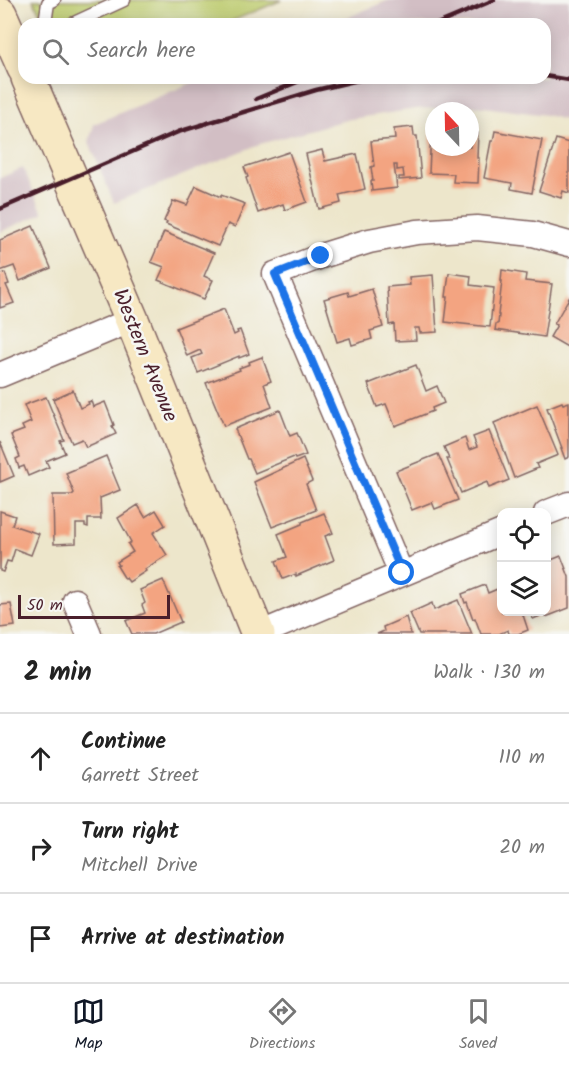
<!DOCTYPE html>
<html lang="en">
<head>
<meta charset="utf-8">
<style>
  body { margin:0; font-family:Kalam,sans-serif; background:#f2f2f2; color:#222 }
  .controls { position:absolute; right:18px; bottom:18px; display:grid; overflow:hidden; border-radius:12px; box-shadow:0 3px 15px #0003 }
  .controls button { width:54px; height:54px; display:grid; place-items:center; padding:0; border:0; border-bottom:2px solid #e0e0e0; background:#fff; color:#222; font:30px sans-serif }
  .compass { position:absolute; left:425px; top:102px; width:54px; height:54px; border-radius:50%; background:#fff; box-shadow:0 3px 15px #0003; rotate:338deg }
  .scale { position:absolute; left:18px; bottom:15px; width:152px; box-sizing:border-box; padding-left:6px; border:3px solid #4a1f2b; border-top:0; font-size:16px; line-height:21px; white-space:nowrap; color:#4a1f2b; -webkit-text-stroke:4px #f6f6f2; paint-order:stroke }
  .stop { position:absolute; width:18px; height:18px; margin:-14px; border:4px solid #1a73e8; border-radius:50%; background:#fff }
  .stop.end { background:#1a73e8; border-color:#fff; box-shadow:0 2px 6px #0008 }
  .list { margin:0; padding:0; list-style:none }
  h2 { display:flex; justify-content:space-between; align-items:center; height:78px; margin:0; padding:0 24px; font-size:26px }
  h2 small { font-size:20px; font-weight:400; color:#767676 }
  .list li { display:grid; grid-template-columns:39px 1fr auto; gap:18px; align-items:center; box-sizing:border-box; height:90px; padding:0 24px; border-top:2px solid #e0e0e0 }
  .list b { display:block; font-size:22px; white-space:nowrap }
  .list p { margin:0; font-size:20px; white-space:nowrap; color:#767676 }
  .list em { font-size:20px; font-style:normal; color:#767676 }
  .icon { flex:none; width:33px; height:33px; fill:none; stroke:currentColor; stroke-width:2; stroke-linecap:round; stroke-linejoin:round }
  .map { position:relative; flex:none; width:569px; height:634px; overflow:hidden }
  .search { position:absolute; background:#fff; box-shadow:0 3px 15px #0003; left:18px; right:18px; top:18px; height:66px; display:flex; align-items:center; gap:15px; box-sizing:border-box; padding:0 21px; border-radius:18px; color:#767676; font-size:22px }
  .sheet { height:348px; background:#fff }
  nav { display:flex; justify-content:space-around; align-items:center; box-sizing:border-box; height:84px; border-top:2px solid #e0e0e0; background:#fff; font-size:16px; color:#767676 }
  nav a { display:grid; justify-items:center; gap:3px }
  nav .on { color:#111827 }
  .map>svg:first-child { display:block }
</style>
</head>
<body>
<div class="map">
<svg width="569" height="634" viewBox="0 0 569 634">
  <rect width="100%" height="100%" fill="#f6f6f2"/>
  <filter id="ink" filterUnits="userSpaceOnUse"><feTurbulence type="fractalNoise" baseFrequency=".0167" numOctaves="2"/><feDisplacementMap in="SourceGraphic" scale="12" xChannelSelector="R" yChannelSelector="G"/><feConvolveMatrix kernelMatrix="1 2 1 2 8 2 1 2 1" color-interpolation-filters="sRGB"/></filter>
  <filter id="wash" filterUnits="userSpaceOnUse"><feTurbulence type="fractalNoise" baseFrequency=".008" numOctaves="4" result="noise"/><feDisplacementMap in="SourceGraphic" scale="24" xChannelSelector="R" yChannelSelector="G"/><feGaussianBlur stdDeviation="1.35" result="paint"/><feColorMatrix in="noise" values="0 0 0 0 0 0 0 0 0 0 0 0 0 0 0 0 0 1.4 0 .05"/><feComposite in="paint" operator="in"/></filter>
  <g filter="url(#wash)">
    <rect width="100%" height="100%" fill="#ede6cb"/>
    <g fill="#d2bec4">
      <polygon points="389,0 569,0 569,121 546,115 475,106 415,109 345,120 260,144 114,203 89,142 94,124 203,78 545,78 545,24 332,24"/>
      <polygon points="23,168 43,213 0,232 0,178"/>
    </g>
    <polygon fill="#bcca6c" stroke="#83744c" stroke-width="1.5" points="33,0 282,0 225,24 46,24"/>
    <g id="blocks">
      <g fill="#f3a481">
        <polygon points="413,127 414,136 417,136 421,178 399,180 399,177 404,177 403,169 397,170 397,165 394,165 397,188 372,191 371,181 373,181 371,167 374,166 371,141 395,139 394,129"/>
        <polygon points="431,130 434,130 434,147 470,147 470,132 478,133 477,158 479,158 478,183 453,182 454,174 429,173"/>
        <polygon points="495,131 542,140 532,193 511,189 512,183 484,178 491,141 493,141"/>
        <polygon points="556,139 569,143 569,193 563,191 561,198 539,191"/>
        <polygon points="322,150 325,161 357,154 365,189 339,195 341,203 319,209 306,154"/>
        <polygon points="289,152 307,202 285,210 283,204 258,213 246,178 248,177 244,167"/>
        <polygon points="196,186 221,197 221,195 245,204 235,227 228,224 218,246 166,224 167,222 164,221 173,201 176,202 176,201 187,205"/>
        <polygon points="33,226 51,268 20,281 14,266 0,271 0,240"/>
        <polygon points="164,232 214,253 204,276 213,280 204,299 158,280 164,267 151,262"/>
        <polygon points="502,270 526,274 525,281 552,284 544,337 495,330 496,324 498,324 499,315 498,315 502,281 501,281"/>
        <polygon points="5,273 9,284 6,285 14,303 0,308 0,274"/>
        <polygon points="449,273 471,276 470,285 494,288 490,327 445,322 448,297 446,297"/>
        <polygon points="433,275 437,332 420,333 419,328 415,328 416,340 395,341 394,324 389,325 387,287 410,285 409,277"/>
        <polygon points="372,289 383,327 370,331 372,339 352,345 350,338 337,342 324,299 348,292 349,296"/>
        <polygon points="569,298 569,348 550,337 557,325 554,324"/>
        <polygon points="224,309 234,335 238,333 237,331 240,330 249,354 239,358 239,356 198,373 192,358 202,354 200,350 187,356 176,328"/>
        <polygon points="262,357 271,381 264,384 272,407 224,426 206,383 240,370 239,368 250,364 249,362"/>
        <polygon points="416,365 426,391 437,386 444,403 432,408 433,411 395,426 386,404 377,407 368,384"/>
        <polygon points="73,390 80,408 89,404 88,402 91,401 93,407 105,402 114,425 112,426 116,434 86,447 82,439 72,443 53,399"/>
        <polygon points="46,397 64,440 60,441 65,453 46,461 49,467 28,476 24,466 19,468 16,459 20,457 11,435 24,430 22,426 31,422 24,405"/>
        <polygon points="562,402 563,404 569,402 569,457 565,459 561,448 562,448 547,408"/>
        <polygon points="537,405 558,455 536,464 538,468 514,478 494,423"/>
        <polygon points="280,410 290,436 297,433 306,455 295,459 294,457 255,473 249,459 247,459 235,429"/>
        <polygon points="489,431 509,480 489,488 487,482 461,493 447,459 449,459 444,447 465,438 469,450 477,447 473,437"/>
        <polygon points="0,442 14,476 0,482"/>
        <polygon points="438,454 458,500 435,509 432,502 412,510 396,471"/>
        <polygon points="106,456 120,490 100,498 101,519 88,519 88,527 85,526 85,524 76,524 76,543 54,544 53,495 72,495 74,493 66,473"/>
        <polygon points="303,459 312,481 306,484 316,510 272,527 254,482"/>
        <polygon points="138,505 145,517 156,510 165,525 153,533 167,555 145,569 146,571 129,582 126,578 125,579 117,566 119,565 117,562 133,552 128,544 131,542 118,518"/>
        <polygon points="0,511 15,516 12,525 39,534 31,555 15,549 11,562 7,561 3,572 0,571"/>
        <polygon points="324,513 333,533 325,536 334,560 296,576 296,574 283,579 276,561 287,557 278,534 302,524 302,522"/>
        <polygon points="561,556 569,577 569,608 546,617 545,614 533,619 529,612 546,612 546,562"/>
        <polygon points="163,580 181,622 153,634 132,634 126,621 145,613 142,605 145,603 140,590"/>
        <polygon points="485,585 488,593 502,587 502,612 522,612 528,630 518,634 509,634 508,630 499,634 481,634 475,618 473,619 467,602 465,603 462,594"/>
        <polygon points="458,600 472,634 419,634 410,613 432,603 434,610"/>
        <polygon points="11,604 15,626 0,628 0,605"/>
        <polygon points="406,617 411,634 377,634 384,631 383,627"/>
      </g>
    </g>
  </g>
  <g filter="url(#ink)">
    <use href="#blocks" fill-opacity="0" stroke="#836563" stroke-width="1.5"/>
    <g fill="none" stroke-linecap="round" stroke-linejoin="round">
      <defs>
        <g id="lane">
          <polyline points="45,23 48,3 54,0"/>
          <polyline points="72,24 124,0"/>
        </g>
        <g id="street">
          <polyline points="0,375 132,320"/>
          <polyline points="546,513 569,504"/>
          <polyline points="401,573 275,274 321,256 369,241 417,232 477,228 533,234 569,244"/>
          <polyline points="75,601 89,634"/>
          <polyline points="259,634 502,532"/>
        </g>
        <g id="secondary">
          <polyline points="0,14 24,68"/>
          <polyline points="28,78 132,320 258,634"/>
        </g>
      </defs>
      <use href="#lane" stroke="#836563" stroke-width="15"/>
      <use href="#street" stroke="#836563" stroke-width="27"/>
      <use href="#secondary" stroke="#836563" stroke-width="36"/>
      <use href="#lane" stroke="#fff" stroke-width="12"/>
      <use href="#street" stroke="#fff" stroke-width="24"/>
      <use href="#secondary" stroke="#f7e8c3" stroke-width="33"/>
      <g stroke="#4a1f2b" stroke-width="4.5">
        <polyline points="437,24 494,0"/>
        <polyline points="545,76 569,80"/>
        <polyline points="256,99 307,78"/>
        <polyline points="0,209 178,132 316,90 367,78"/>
      </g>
    </g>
  </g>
  <g fill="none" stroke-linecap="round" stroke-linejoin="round" filter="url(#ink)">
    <polyline stroke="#1a73e8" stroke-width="8" points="321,256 275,274 402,573"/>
  </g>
  <g text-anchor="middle" stroke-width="5" stroke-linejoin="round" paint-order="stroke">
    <g font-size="21" fill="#4a1f2b" stroke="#f6f6f2">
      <text transform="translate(146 355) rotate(68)" y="7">Western Avenue</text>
    </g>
  </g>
</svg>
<div class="controls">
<button><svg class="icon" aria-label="locate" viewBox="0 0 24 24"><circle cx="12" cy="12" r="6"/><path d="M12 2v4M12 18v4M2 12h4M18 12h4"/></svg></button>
<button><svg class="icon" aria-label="layers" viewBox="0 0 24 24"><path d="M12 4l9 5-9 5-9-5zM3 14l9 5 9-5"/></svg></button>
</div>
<svg class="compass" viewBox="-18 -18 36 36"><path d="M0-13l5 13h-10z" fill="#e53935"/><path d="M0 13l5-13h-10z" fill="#767676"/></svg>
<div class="scale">50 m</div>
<div class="stop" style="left:402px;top:573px"></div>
<div class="stop end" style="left:321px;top:256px"></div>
<div class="search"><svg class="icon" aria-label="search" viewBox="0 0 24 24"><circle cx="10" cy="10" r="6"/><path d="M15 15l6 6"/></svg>Search here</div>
</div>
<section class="sheet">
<h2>2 min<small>Walk · 130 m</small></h2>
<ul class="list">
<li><svg class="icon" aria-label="ahead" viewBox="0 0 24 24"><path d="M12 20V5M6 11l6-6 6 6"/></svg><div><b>Continue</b><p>Garrett Street</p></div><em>110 m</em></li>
<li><svg class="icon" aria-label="right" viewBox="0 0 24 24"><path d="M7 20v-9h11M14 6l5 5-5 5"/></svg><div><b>Turn right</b><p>Mitchell Drive</p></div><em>20 m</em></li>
<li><svg class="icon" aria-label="arrive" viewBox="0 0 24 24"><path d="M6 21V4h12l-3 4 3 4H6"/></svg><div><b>Arrive at destination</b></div></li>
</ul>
</section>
<nav>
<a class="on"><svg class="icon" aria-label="map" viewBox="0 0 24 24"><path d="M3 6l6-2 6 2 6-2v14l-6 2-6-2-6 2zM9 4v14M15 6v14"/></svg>Map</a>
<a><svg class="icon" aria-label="directions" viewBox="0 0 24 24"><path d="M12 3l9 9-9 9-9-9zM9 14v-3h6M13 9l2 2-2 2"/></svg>Directions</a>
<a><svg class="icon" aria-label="saved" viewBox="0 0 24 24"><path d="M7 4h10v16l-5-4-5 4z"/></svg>Saved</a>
</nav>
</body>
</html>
